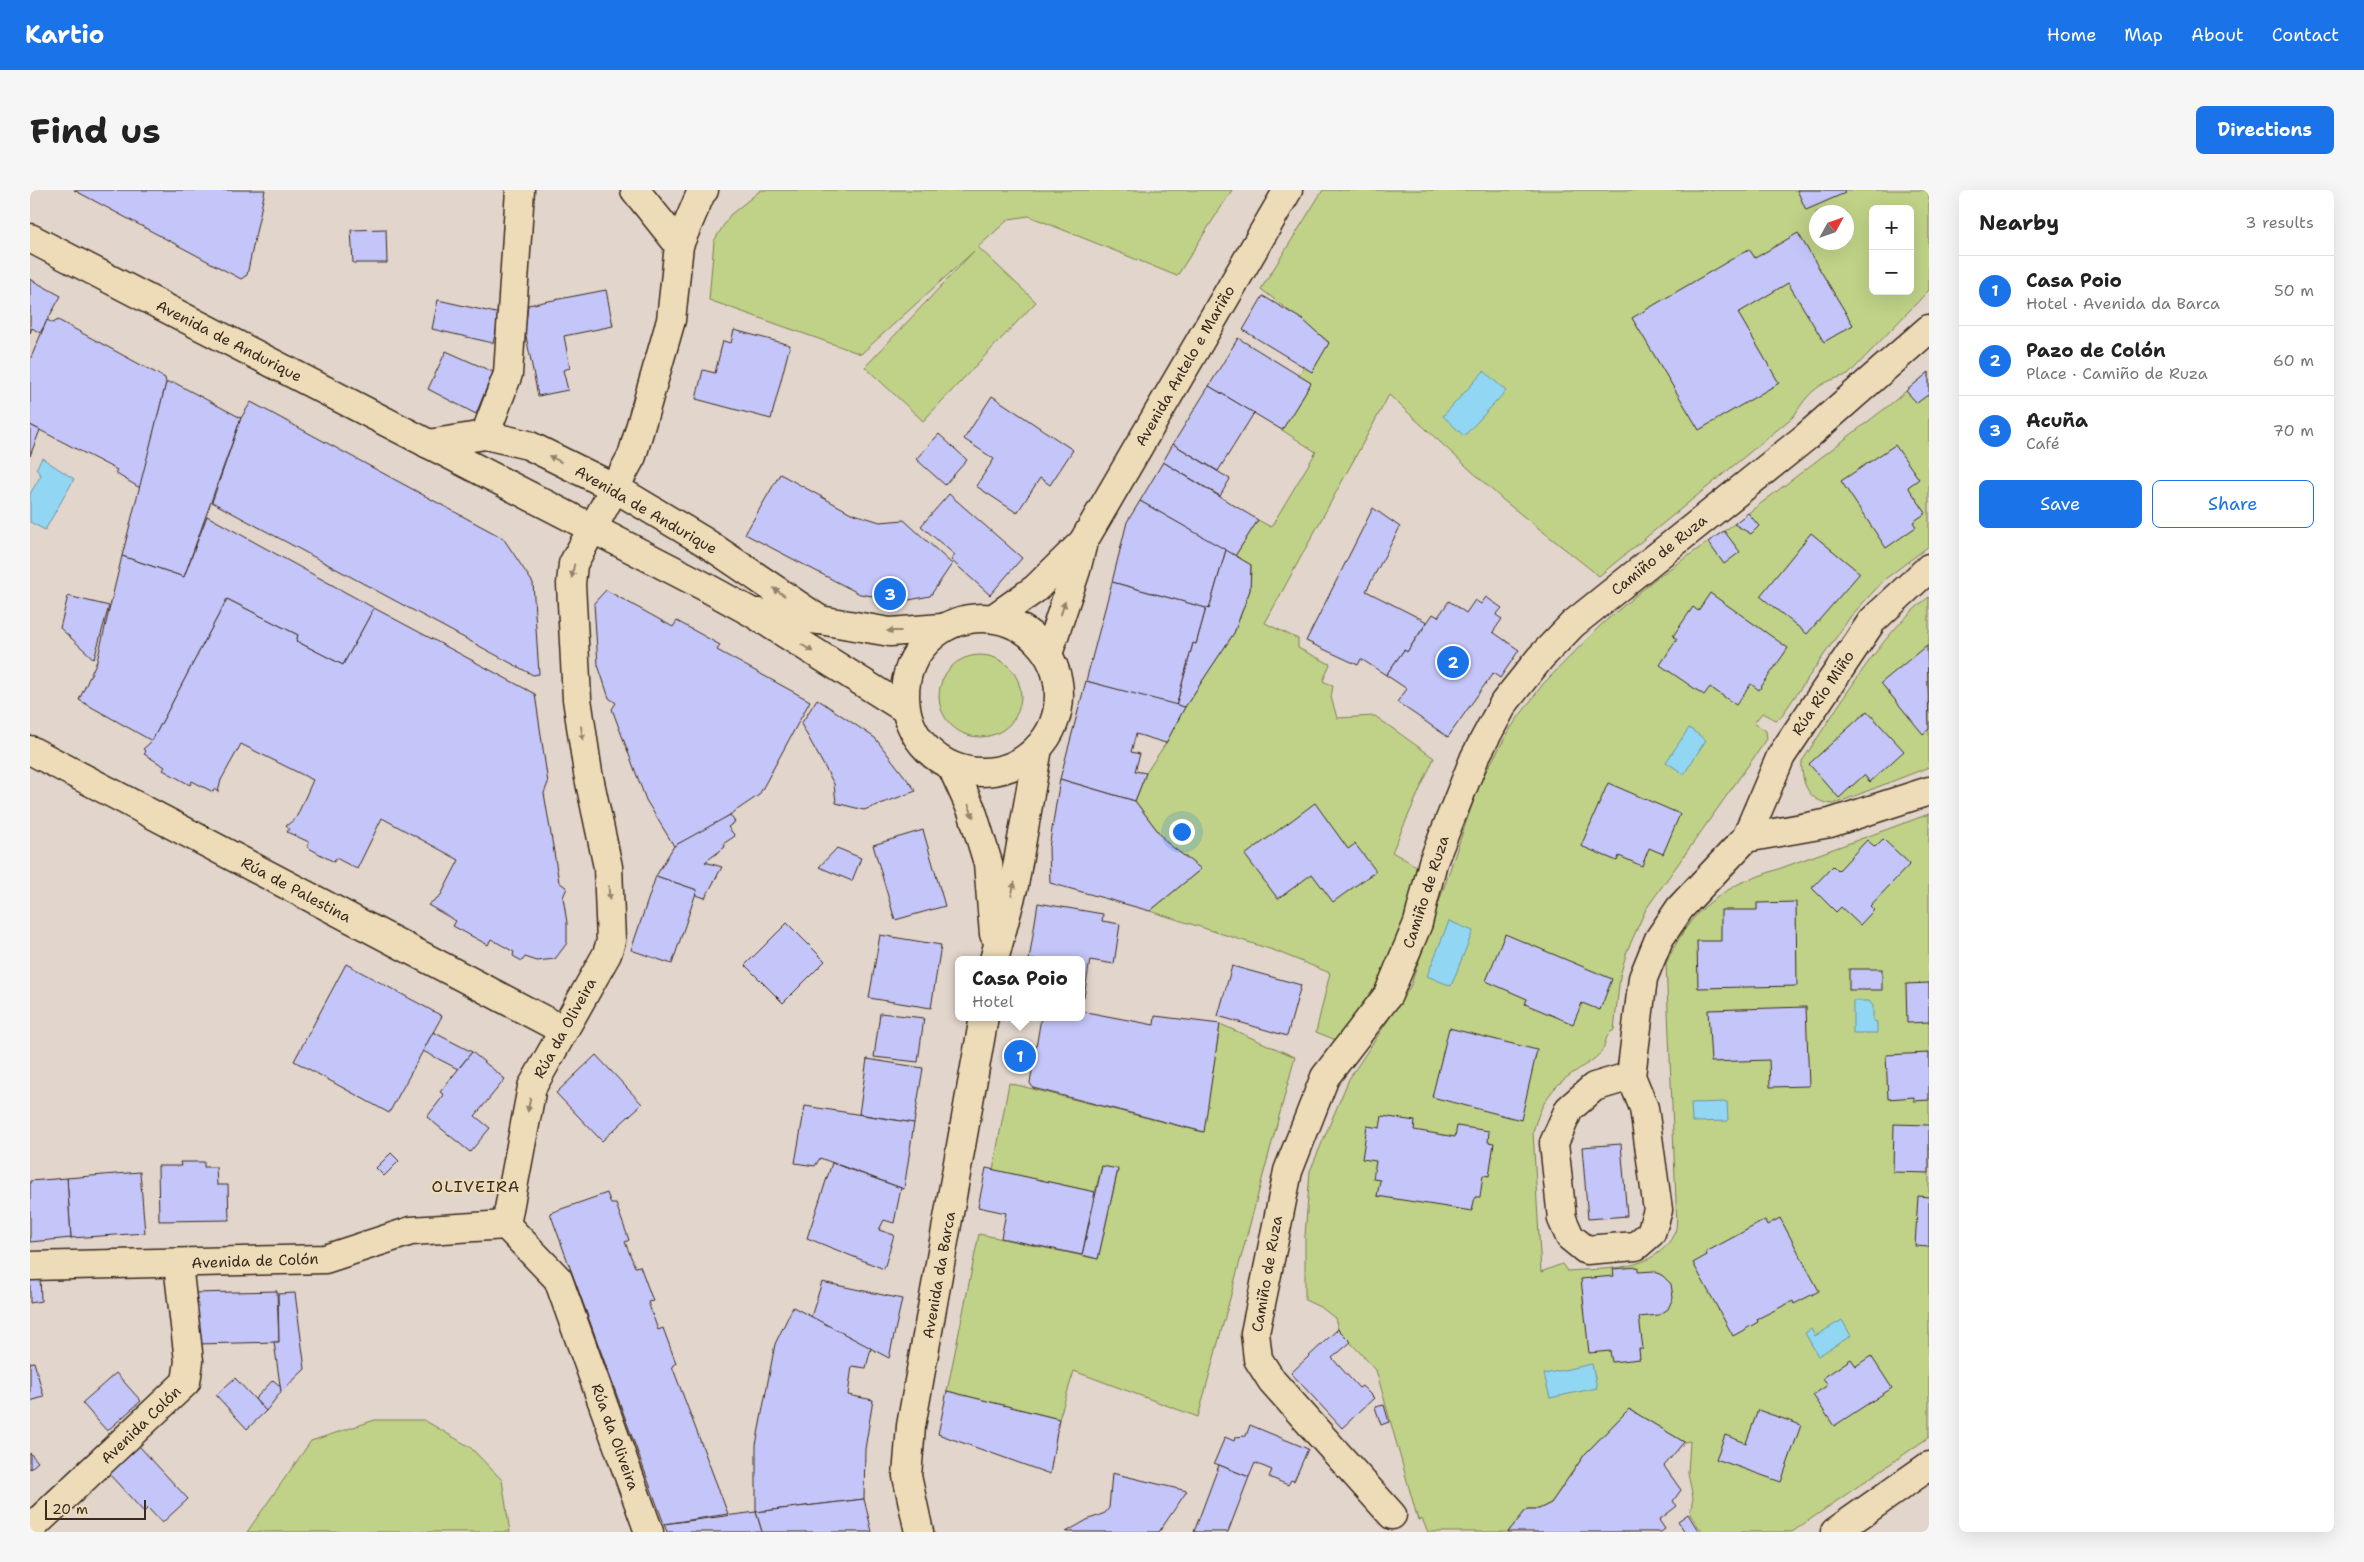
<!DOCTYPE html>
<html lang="en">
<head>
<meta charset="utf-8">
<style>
  body { margin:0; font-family:"Shantell Sans",sans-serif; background:#f6f6f6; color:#222 }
  .controls { position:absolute; right:15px; top:15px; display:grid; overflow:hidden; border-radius:8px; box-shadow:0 5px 20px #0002 }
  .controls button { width:45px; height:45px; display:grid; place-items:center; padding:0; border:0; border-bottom:1px solid #e0e0e0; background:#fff; color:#222; font:25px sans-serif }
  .compass { position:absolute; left:1779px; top:15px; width:45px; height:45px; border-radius:50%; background:#fff; box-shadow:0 5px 20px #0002; rotate:50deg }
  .scale { position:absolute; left:15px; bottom:12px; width:101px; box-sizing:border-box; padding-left:5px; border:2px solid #3b2a1e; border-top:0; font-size:14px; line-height:18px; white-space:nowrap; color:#3b2a1e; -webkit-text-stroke:4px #eedcb9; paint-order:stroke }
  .you { position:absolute; left:1151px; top:641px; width:18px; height:18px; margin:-12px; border:4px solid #fff; border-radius:50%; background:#1a73e8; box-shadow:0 0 0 8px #1a73e833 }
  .badge { display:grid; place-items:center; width:32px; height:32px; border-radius:50%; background:#1a73e8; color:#fff; font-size:16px; font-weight:700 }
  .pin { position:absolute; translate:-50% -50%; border:2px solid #fff; box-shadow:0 1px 5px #0006 }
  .popup { position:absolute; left:925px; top:766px; width:130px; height:65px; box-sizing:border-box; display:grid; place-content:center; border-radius:8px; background:#fff; filter:drop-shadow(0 1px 4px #0005); font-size:16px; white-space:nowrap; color:#767676 }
  .popup b { font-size:19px; color:#222 }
  .popup::after { content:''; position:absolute; left:50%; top:100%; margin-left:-10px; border:10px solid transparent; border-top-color:#fff }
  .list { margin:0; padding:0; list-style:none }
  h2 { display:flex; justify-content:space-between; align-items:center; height:65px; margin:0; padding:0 20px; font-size:21px }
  h2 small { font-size:16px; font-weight:400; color:#767676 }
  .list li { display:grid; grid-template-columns:32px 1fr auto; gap:15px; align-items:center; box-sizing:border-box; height:70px; padding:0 20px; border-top:1px solid #e0e0e0 }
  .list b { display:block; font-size:19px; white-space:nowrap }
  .list p { margin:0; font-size:16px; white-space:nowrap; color:#767676 }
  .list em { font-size:16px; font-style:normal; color:#767676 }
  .actions { display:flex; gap:10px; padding:15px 20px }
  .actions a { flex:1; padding:11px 0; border:1px solid #1a73e8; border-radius:8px; text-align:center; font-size:18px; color:#1a73e8 }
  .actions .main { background:#1a73e8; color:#fff }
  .map { position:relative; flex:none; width:1899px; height:1342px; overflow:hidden; border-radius:8px }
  header { display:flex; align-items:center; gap:30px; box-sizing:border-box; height:70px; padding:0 25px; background:#1a73e8; color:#fff }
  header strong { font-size:24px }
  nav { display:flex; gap:28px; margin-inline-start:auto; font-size:18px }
  .intro { display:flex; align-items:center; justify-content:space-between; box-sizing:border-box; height:120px; padding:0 30px }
  h1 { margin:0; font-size:35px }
  .button { padding:12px 22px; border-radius:8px; background:#1a73e8; color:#fff; font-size:18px; font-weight:700 }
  main { display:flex; gap:30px; padding:0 30px }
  aside { flex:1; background:#fff; border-radius:8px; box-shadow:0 5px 20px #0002 }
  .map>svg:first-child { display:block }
</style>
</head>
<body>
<header>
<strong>Kartio</strong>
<nav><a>Home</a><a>Map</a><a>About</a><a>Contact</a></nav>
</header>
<div class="intro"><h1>Find us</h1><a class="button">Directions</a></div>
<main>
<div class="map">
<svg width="1899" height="1342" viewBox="0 0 1899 1342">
  <rect width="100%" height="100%" fill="#e1d5cc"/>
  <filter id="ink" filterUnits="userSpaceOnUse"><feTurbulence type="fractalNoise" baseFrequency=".02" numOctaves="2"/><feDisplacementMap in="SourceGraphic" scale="10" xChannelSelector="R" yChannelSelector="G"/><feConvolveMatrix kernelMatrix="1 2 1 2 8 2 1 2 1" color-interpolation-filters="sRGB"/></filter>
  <g filter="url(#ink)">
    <g fill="#bfd287" stroke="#7d7e52" fill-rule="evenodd">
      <polygon points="731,0 1202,0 1147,86 999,26 979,29 948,57 1006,112 893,231 835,177 944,61 831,164 679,110 684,51 700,25"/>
      <path d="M1293 0H1899V100L1818 185C1791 191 1778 202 1764 226L1569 386 1473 310 1359 205 1235 433 1268 449V458L1300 474 1293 491 1303 496 1301 507 1307 528 1345 526 1404 568 1362 662 1388 677 1374 733 1345 801 1306 850 1286 842 1300 783 1243 760 1120 721 1171 679 1136 652 1105 611 1116 583 1136 553 1155 517 1204 443 1220 400 1221 375 1205 366 1228 330 1241 337 1286 262 1252 240 1281 193 1269 186 1274 177 1282 182 1299 152 1231 99ZM1843 19H1880V101H1843ZM1786 22H1816V52H1786Z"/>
      <path d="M1899 182V356L1855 389 1821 426 1750 528 1745 530 1732 523 1724 533 1736 541 1737 549 1616 719 1597 761 1590 786 1584 840C1574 845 1576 856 1571 862 1565 870 1554 875 1546 881 1521 897 1511 913 1503 942L1511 1082 1532 1074 1537 1081C1575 1078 1626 1083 1645 1042 1648 1034 1646 1020 1646 1011L1636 773C1657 731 1669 716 1710 693L1899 624V1247L1762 1342H1672L1660 1324 1663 1308 1658 1283 1660 1251 1654 1252 1599 1219 1555 1264 1521 1313 1509 1319H1497L1478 1342H1398L1392 1329 1388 1330 1346 1180 1308 1139 1305 1128 1292 1118 1275 1110V1046L1280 981 1319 889 1380 797 1443 612 1452 588 1482 536 1513 494 1572 434 1625 389 1704 334 1857 217Z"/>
      <path d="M1899 407V577L1804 614C1779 613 1771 594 1772 571 1807 520 1850 443 1899 407Z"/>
      <circle cx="950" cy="506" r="41"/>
      <polygon points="1190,834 1265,867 1168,1227 1044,1181 1029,1229 917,1201 949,1044 1068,1069 1088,980 1072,976 1065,1002 963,980 979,893 1173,942"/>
      <polygon points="345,1230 394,1230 440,1257 472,1290 480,1342 217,1342 281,1251"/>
    </g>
    <g fill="#91d7f3" stroke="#6f929e">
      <polygon points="1454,181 1476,201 1434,246 1413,226"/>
      <polygon points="12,268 44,289 15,340 0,332 0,304 11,285 6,279"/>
      <polygon points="1659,538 1676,550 1654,584 1636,572"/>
      <polygon points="1419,731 1443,741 1421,796 1397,786"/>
      <polygon points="1823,811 1839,811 1843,816 1843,831 1847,832 1847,843 1823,843"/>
      <polygon points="1697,912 1698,931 1662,932 1661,913"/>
      <polygon points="1812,1130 1821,1146 1788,1166 1775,1143 1781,1139 1785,1146"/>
      <polygon points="1562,1174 1567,1198 1520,1208 1514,1184"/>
    </g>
    <g fill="#c4c6f9" stroke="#3b2a1e">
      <polygon points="44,0 235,0 217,85 211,89"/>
      <polygon points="1767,0 1814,0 1815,3 1776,20"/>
      <polygon points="356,39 357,73 323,73 321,40"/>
      <polygon points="1768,43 1823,135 1794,152 1758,93 1708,123 1749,193 1669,240 1602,128 1719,59 1725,68"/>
      <polygon points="0,89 31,106 10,143 2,138 0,143"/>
      <polygon points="576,100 583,136 534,146 540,178 533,180 538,200 508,206 495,141 498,115"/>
      <polygon points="1233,106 1273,130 1299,153 1282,182 1213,140"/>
      <polygon points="408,110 470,124 463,153 402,139"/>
      <polygon points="17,130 23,133 28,130 135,188 136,193 110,298 85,283 87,280 0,235 0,170"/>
      <polygon points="704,140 760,155 741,229 666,209 673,180 685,183 693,151 701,153"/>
      <polygon points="1208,148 1281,193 1252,240 1179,196"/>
      <polygon points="416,161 463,182 446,224 398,199"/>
      <polygon points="1899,182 1899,204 1887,213 1876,201"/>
      <polygon points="136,193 145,193 211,228 154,387 92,366"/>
      <polygon points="1179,196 1224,223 1188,281 1143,254"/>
      <polygon points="962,206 1043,260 1020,295 1010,288 987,323 946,296 964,269 934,249"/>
      <polygon points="221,212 473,348 503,393 509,484 503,485 182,312 211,228"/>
      <polygon points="0,235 10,240 0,266"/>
      <polygon points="909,244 937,270 915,295 886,269"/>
      <polygon points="1143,254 1200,289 1190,306 1133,272"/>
      <polygon points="1865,255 1889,289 1878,297 1896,323 1883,332 1886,337 1856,358 1811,291"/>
      <polygon points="1133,272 1228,330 1205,366 1110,311"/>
      <polygon points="750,284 821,323 850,332 874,330 922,374 900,406 874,411 830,404 715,344"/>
      <polygon points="919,304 992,368 960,405 921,370 925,365 891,336"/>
      <polygon points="1110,311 1196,360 1179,419 1082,392 1097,332"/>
      <polygon points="1343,318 1370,337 1336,401 1397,432 1377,462 1374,460 1356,485 1331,469 1328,475 1276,451"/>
      <polygon points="1718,323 1729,336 1721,344 1704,334"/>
      <polygon points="177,326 344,418 313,475 266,451 268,445 197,409 122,551 49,510 67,471 92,366 154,387"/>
      <polygon points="1694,341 1710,362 1694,374 1678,352"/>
      <polygon points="1781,343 1830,383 1777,444 1730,406"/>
      <polygon points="1196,360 1221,375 1220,400 1204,443 1155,517 1146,516 1163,453 1166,454 1176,418 1179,419"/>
      <polygon points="1082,392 1176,418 1166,454 1163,453 1146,516 1056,491"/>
      <polygon points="576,400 643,437 647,431 690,455 687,460 780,511 729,605 685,635 644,656 616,610 582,519 586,513 579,508 568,475 564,413"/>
      <polygon points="1680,403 1758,458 1729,500 1721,494 1706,515 1680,497 1674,505 1630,475 1647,449 1643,446 1663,417 1668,421"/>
      <polygon points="38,406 79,416 64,469 30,438"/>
      <polygon points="1456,407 1472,418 1466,425 1472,429 1463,442 1489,460 1470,488 1463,483 1418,547 1367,512 1377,499 1356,485 1374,460 1377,462 1403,424 1408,427 1419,411 1436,423 1445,410 1451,414"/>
      <polygon points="197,409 268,445 266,451 313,475 344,418 505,504 518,593 514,603 529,692 537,698 533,707 537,733 537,753 525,769 507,771 495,767 492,771 483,766 484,762 461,749 458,755 423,736 426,731 398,715 411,705 429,670 352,628 327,679 306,668 304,672 277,657 279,652 257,642 259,639 256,636 266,628 283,590 211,554 191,590 188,602 184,599 183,602 162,591 160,595 133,580 135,577 114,564 116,562 113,559 122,551"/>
      <polygon points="1897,455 1899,539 1893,544 1851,493"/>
      <polygon points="1056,491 1155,517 1136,553 1106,544 1101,562 1110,564 1105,581 1116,583 1105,611 1030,589"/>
      <polygon points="787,509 845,548 886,601 834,620 806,613 804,594 771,534"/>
      <polygon points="1837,521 1874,561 1840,592 1834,585 1809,608 1779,574"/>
      <polygon points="1030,589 1105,611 1136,652 1171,679 1120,721 1020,693 1019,658"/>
      <polygon points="1578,593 1650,624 1633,664 1619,658 1612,676 1589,666 1587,671 1551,656"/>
      <polygon points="1285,613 1318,659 1325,654 1346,681 1303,712 1282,684 1248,709 1215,665"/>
      <polygon points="700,625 705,632 698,637 705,646 693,654 695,657 675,672 692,677 675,708 666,705 667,700 626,686 644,656"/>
      <polygon points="893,640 915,716 865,730 843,655"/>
      <polygon points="1853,649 1880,674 1840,716 1844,720 1830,735 1811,717 1806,722 1782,698 1803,676 1808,681 1837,650 1845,657"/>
      <polygon points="807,658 831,668 822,691 789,677"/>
      <polygon points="626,686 667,700 642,774 601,760"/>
      <polygon points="1766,712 1767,796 1668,798 1667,751 1691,751 1691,720 1727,720 1727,713"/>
      <polygon points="1008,713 1073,724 1072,731 1090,734 1084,774 1060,770 1054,807 1051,807 1051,770 999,770"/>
      <polygon points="757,733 795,771 753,813 715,775"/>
      <polygon points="1475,744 1582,789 1570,820 1552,813 1543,834 1495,814 1497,809 1456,791"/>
      <polygon points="850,745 911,755 901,818 839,808"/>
      <polygon points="316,774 412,826 359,923 264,871"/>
      <polygon points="1202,776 1271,795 1257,846 1188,826"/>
      <rect x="1819" y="779" width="33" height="21"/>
      <polygon points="1899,793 1899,832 1877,833 1876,794"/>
      <polygon points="1776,817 1779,896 1740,897 1739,870 1681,872 1678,820"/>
      <polygon points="1051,821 1124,835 1125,826 1190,834 1174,942 1003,898 1000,893 1011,828 1051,827"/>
      <polygon points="850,823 894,828 888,872 844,867"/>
      <polygon points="1419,838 1507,860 1491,930 1402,907"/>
      <polygon points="403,842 442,862 428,879 393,861"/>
      <polygon points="442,862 475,889 445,926 460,938 440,962 397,927 414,905 410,902"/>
      <polygon points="1899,863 1899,910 1884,911 1884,907 1858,909 1856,865"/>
      <polygon points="566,865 612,914 572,951 526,903"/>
      <polygon points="837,869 893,878 884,933 829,924"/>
      <polygon points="775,916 884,933 874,999 790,968 785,976 765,973"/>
      <polygon points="1352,926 1385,931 1384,940 1425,947 1427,936 1459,941 1458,952 1464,953 1459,986 1453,985 1450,1007 1445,1007 1442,1021 1347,1006 1350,990 1343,989 1346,971 1332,969 1337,936 1350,938"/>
      <polygon points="1864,934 1899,935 1899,983 1863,982"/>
      <polygon points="1591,954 1597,1026 1558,1029 1552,957"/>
      <polygon points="361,963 369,971 354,986 346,978"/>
      <polygon points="150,972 174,972 174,977 186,977 187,995 198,995 199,1030 129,1031 128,976 151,976"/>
      <polygon points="802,973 871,998 864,1033 854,1030 849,1040 864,1045 854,1079 777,1048"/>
      <polygon points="1072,976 1088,979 1068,1069 1052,1065"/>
      <polygon points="956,978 1065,1002 1052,1065 971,1048 976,1023 948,1017"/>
      <polygon points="110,982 115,1043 41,1048 37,988"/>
      <polygon points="37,988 41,1048 0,1052 0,991"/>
      <polygon points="577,1003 581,1014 586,1014 599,1050 595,1052 605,1077 610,1076 623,1111 618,1112 628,1140 633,1138 646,1173 642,1176 698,1324 634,1334 520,1023"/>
      <polygon points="1888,1006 1899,1007 1899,1057 1885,1056"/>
      <polygon points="1750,1028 1789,1101 1764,1114 1763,1111 1727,1129 1728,1132 1703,1146 1663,1073 1677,1065 1676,1062 1735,1030 1737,1035"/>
      <polygon points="1608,1077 1608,1082 1624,1081 1633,1086 1641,1094 1643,1108 1638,1119 1629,1125 1609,1127 1613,1159 1609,1159 1610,1169 1582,1172 1580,1161 1559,1163 1551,1089 1584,1086 1583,1079"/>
      <polygon points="0,1085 10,1085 11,1111 0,1113"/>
      <polygon points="792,1092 872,1109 859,1168 781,1127"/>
      <polygon points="247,1101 249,1152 166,1154 164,1103"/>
      <polygon points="265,1103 275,1179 251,1202 244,1152 249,1152 248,1104"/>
      <polygon points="763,1117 841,1158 836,1178 822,1176 818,1205 843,1210 835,1259 834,1309 726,1322 726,1255 745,1154"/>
      <polygon points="1308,1139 1321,1152 1302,1168 1329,1198 1332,1196 1344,1208 1312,1238 1261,1183"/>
      <polygon points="1841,1166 1862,1198 1804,1236 1783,1205 1798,1195 1793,1188 1821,1169 1826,1176"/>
      <polygon points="4,1172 14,1207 0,1211 0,1173"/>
      <polygon points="86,1183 111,1211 77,1241 52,1213"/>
      <polygon points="205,1188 236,1221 217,1239 186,1205"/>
      <polygon points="243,1190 250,1196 251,1202 236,1221 225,1209"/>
      <polygon points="917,1201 1029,1229 1020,1284 908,1244"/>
      <polygon points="1354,1215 1359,1232 1351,1235 1345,1217"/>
      <polygon points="1599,1219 1654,1252 1634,1276 1651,1300 1643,1311 1647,1316 1629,1330 1635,1339 1631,1342 1478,1342 1497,1319 1509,1319 1521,1313 1555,1264"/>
      <polygon points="1728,1220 1771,1235 1751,1292 1686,1269 1695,1245 1716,1253"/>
      <polygon points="1220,1235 1278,1259 1264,1291 1261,1290 1258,1295 1239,1287 1242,1280 1225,1273 1219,1287 1184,1273 1195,1247 1204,1251 1205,1247 1216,1246"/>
      <polygon points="109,1256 158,1309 132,1333 118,1318 114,1322 79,1284"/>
      <polygon points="0,1263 8,1272 0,1279"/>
      <polygon points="1189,1275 1219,1287 1198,1342 1164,1342"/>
      <polygon points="1082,1283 1157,1301 1129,1342 1036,1342 1057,1330 1075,1323 1079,1318"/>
      <polygon points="834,1309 842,1342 732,1342 726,1322"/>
      <polygon points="726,1322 732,1342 637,1342 634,1334"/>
      <polygon points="1658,1324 1669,1342 1655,1342 1648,1331"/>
    </g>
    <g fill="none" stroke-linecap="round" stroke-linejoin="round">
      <defs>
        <g id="minor">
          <polyline points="605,0 649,55"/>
          <polyline points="455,245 478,184 490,0"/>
          <polyline points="398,254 455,245 498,255 585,298 675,352 790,430"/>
          <polyline points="964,428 1005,399 1053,352 1258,0"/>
          <polyline points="1018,464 1046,380 1053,352"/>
          <polyline points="0,560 533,840"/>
          <polyline points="1716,648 1751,566 1842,431 1899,378"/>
          <polyline points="1601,886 1564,897 1539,919 1524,953 1532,1029 1540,1047 1556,1060 1606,1056 1621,1043 1628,1020 1614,918 1601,886 1613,788 1629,749 1650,718 1716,648 1800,633 1899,601"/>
          <polyline points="476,1035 502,897 577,764 581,751 578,677 558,583 547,509 541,394 543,374 602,266 641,130 649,55 671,3 674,0"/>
          <polyline points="476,1035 528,1089 619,1342"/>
          <polyline points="0,1076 295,1069 381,1041 476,1035"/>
          <polyline points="1362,1325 1242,1191 1228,1169 1225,1143 1258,981 1295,887 1358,805 1388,733 1403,672 1445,567 1474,513 1510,468 1543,434 1776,247 1899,139"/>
          <polyline points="0,1339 156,1192 159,1171 148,1074"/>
          <polyline points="1805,1342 1899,1276"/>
        </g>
        <g id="major">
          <polyline points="0,48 672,395 721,422 875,519"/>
          <polyline points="728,423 790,430 860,442 912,438"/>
          <circle cx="952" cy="505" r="77"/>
          <polyline points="922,577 942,621 958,673 964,744"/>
          <polyline points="964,770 984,695 1008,558"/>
          <polyline points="889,1342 877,1286 881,1236 954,827"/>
        </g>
      </defs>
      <use href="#minor" stroke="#3b2a1e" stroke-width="31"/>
      <use href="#major" stroke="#3b2a1e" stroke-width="31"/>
      <use href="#minor" stroke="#eedcb9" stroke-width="28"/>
      <use href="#major" stroke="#eedcb9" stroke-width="28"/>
    </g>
    <defs><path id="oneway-solid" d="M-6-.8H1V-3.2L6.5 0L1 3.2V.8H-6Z" transform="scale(1.25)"/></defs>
    <g fill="#94836c">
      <use href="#oneway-solid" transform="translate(525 269) rotate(-153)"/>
      <use href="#oneway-solid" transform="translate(543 381) rotate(100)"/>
      <use href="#oneway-solid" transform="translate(749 402) rotate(-146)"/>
      <use href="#oneway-solid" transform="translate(1033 418) rotate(-72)"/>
      <use href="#oneway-solid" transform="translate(864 441) rotate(180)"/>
      <use href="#oneway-solid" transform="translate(777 458) rotate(32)"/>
      <use href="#oneway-solid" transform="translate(552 543) rotate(82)"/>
      <use href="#oneway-solid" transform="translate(941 621) rotate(69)"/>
      <use href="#oneway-solid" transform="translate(983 699) rotate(-76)"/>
      <use href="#oneway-solid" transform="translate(579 703) rotate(88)"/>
      <use href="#oneway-solid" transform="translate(499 915) rotate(101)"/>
    </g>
  </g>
  <g text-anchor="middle" stroke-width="4.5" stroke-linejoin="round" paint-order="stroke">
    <g font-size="15" fill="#3b2a1e" stroke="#eedcb9">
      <text transform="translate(199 151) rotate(27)" y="5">Avenida de Andurique</text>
      <text transform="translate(1155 176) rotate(-60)" y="5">Avenida Antelo e Mariño</text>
      <text transform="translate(616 320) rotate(30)" y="5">Avenida de Andurique</text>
      <text transform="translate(1629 365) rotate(-39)" y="5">Camiño de Ruza</text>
      <text transform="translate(1793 503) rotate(-56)" y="5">Rúa Río Miño</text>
      <text transform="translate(266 700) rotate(28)" y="5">Rúa de Palestina</text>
      <text transform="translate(1396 702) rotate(-72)" y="5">Camiño de Ruza</text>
      <text transform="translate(535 838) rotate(-61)" y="5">Rúa da Oliveira</text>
      <text transform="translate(225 1071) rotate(-2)" y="5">Avenida de Colón</text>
      <text transform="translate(1237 1084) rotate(-80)" y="5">Camiño de Ruza</text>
      <text transform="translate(909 1085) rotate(-80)" y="5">Avenida da Barca</text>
      <text transform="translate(111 1235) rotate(-44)" y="5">Avenida Colón</text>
      <text transform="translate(585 1247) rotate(70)" y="5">Rúa da Oliveira</text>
    </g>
    <g font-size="16" letter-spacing="1" fill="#3b2a1e" stroke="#eedcb9">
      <text x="446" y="1002">OLIVEIRA</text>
    </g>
  </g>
</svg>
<div class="controls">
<button>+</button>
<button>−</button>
</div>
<svg class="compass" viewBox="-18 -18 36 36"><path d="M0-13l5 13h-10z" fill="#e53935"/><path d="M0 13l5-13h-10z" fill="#767676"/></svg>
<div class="scale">20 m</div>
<div class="you"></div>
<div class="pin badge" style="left:990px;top:866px">1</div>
<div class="popup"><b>Casa Poio</b>Hotel</div>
<div class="pin badge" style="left:1423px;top:472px">2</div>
<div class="pin badge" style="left:860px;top:404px">3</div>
</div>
<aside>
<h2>Nearby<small>3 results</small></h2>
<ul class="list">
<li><span class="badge">1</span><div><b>Casa Poio</b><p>Hotel · Avenida da Barca</p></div><em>50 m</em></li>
<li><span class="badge">2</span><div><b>Pazo de Colón</b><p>Place · Camiño de Ruza</p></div><em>60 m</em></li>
<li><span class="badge">3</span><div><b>Acuña</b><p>Café</p></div><em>70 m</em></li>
</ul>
<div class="actions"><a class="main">Save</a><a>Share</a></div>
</aside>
</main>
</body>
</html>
